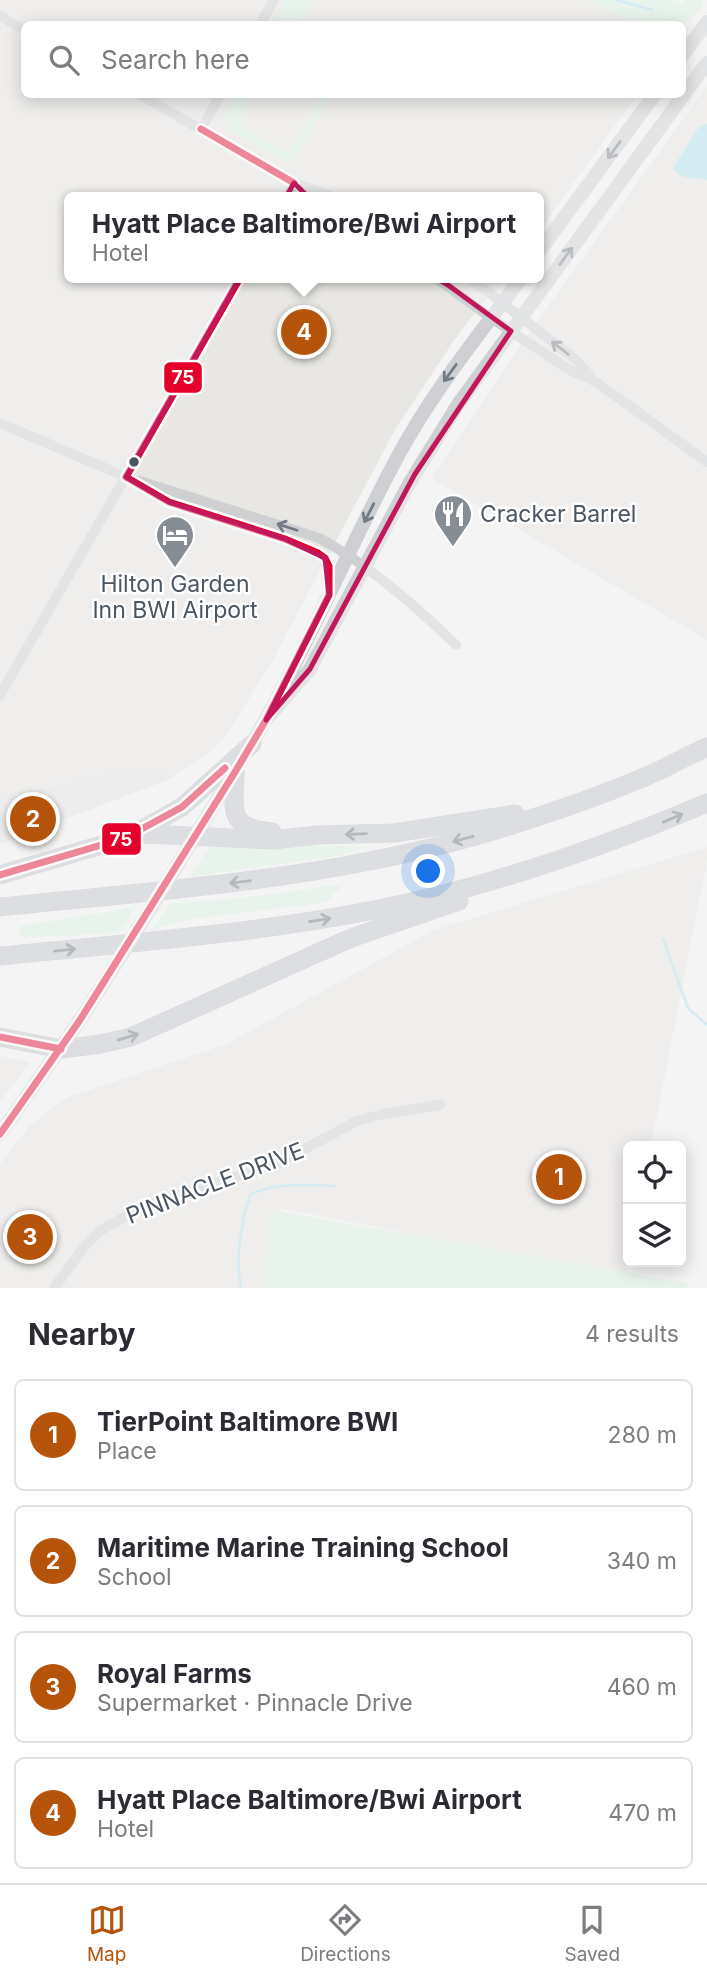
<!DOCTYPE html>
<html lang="en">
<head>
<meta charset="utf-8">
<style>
  body { margin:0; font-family:Inter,sans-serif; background:#f7f7f7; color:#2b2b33 }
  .controls { position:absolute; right:21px; bottom:21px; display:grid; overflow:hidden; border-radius:10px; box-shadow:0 4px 18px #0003 }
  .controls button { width:63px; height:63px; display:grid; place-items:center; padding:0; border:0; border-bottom:2px solid #e1e1e2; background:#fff; color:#2b2b33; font:35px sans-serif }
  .you { position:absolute; left:429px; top:872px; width:24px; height:24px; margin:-18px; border:5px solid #fff; border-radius:50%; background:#1a73e8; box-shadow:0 0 0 10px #1a73e833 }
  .badge { display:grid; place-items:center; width:46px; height:46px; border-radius:50%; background:#b45309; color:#fff; font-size:23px; font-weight:700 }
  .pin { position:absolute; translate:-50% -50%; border:4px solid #fff; box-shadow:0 2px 7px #0006 }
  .popup { position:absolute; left:64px; top:192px; width:480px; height:91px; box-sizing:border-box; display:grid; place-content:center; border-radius:10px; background:#fff; filter:drop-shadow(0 2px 5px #0005); font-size:23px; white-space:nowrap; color:#7c7c81 }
  .popup b { font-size:26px; color:#2b2b33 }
  .popup::after { content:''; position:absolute; left:50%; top:100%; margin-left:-14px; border:14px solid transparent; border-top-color:#fff }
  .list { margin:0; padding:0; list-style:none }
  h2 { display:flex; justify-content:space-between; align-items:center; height:91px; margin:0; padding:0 28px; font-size:30px }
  h2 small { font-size:23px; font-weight:400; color:#7c7c81 }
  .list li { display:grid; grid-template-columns:46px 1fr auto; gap:21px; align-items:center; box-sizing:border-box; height:112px; margin:0 14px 14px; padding:0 14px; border:2px solid #e1e1e2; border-radius:10px }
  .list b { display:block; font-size:26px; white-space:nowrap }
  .list p { margin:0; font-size:23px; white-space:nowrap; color:#7c7c81 }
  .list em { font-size:23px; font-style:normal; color:#7c7c81 }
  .icon { flex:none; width:38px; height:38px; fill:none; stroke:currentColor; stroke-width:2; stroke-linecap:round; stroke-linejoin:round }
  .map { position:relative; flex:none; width:707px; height:1288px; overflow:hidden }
  .search { position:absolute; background:#fff; box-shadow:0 4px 18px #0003; left:21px; right:21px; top:21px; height:77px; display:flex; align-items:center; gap:18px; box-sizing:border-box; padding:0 24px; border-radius:10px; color:#7c7c81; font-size:26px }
  .sheet { height:595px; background:#fff }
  nav { display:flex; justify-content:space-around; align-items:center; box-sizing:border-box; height:98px; border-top:2px solid #e1e1e2; background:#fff; font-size:19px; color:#7c7c81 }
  nav a { display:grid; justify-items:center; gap:4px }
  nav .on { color:#b45309 }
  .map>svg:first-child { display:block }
</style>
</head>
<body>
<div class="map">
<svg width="707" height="1288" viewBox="0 0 707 1288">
  <rect width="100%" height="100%" fill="#f4f4f4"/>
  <g fill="#e8e7e3">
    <polygon points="0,0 601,0 654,24 24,24 24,94 637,95 539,231 538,197 70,197 70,278 504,278 459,333 396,428 268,669 226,735 207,755 177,773 153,769 94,774 33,792 19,794 0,794"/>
    <polygon points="707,86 707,640 431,478 520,345"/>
    <polygon points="707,847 707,860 651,1146 628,1146 628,1260 625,1277 280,1208 283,1288 0,1288 0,1164 30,1125 66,1098 226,1044 434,930"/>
    <polygon points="0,1056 31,1062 0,1102"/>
  </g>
  <polygon fill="#e6e5e6" points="153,769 177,773 173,778 0,844 0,794 33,792 94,774 122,770"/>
  <g fill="#d9f2e3">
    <polygon points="286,0 316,0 305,18 298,19 295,24 272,24"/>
    <path d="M588 0H673L681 3 686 0H701L703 3C699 8 695 17 689 20 661 37 612 15 588 0Z"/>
    <path d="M232 95H255L241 118 246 121 243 127 288 153 322 95H332L295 160 289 163 231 132C222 119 225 107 232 95Z"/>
    <polygon points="212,843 364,847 342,855 189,877"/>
    <polygon points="344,884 326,902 187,920 153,929 171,903 234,899"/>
    <polygon points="136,907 120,933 23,938 19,933 21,926"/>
    <polygon points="270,1210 688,1283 688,1288 264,1288"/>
  </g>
  <polygon fill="#aee2f0" points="707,124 707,180 683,177 673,170 674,166 699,127"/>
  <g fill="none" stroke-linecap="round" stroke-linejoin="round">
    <g stroke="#aee2f0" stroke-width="2.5">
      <polyline points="616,0 653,10"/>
      <polyline points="663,939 688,1008 707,1025"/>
      <path d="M241 1288C235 1262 241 1218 251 1194 278 1182 306 1185 334 1186"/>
    </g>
    <defs>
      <g id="motorway">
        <path d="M235 772C235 808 224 827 272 832"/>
        <polyline points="141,830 182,807 252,744"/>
        <polyline points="0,875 125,838 148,834 273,840 318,835 394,833 515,814"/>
        <path d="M0 907C166 890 335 879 496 830 544 815 593 799 640 779 663 770 684 757 707 747"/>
        <path d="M0 956C127 943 254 934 379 909 492 886 601 848 707 803"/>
        <polyline points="0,1037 61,1049 101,1044 131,1037 351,938 459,901"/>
      </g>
    </defs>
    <use href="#motorway" stroke="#b9bec3" stroke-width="19"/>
    <g stroke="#ced0d2" stroke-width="10">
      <polyline points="0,16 24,30"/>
      <polyline points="260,24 274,0"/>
      <polyline points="139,94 294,183 333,197"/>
      <polyline points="201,129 221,94"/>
      <polyline points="286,197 294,183"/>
      <polyline points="436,278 491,318 568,369 596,382 707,462"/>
      <polyline points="470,278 575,359 591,377"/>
      <polyline points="0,423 126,477 169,502 285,539 318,553 325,558 329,566 330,588"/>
      <path d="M140 481 319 538C366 563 417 607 456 645"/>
      <polyline points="0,695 240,278"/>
      <polyline points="54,1288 85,1246 101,1230 147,1205 280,1162 357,1121 383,1114 440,1105"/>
    </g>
    <g stroke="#ced0d4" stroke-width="14">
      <polyline points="682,56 707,22"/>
      <polyline points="538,253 655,94"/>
      <polyline points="266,720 310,669 409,484 459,403 707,63"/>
      <path d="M246 753C304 657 346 552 399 454 433 391 479 335 521 278"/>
      <polyline points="168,880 235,771"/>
      <polyline points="136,931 154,903"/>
      <polyline points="0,1134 80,1020 122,954"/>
    </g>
    <use href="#motorway" stroke="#bec4c9" stroke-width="18"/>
    <g stroke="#ced0d4" stroke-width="14">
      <polyline points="154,903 168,880"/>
      <polyline points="122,954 136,931"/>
    </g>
    <defs>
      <g id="bus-1">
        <polyline points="201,129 294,183"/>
        <polyline points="126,477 240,278"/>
        <polyline points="0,875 125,838 182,807 225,768"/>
        <polyline points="0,1037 61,1049"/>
        <polyline points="0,1134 80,1020 235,772 266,720 329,595 329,566 325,558 318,553 285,539 169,502 126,477"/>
      </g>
    </defs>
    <use href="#bus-1" stroke="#fff" stroke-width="12"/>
    <use href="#bus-1" stroke="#e4002b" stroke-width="7"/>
  </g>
  <defs><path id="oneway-shaft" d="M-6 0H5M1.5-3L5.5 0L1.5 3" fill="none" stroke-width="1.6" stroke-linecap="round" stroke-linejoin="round" transform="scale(1.75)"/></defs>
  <g stroke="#727b84">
    <use href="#oneway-shaft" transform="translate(614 150) rotate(126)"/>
    <use href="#oneway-shaft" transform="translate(566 256) rotate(-54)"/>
    <use href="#oneway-shaft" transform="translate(450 373) rotate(126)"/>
    <use href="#oneway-shaft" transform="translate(369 513) rotate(117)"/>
  </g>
  <g stroke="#727b83">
    <use href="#oneway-shaft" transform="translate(560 348) rotate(-142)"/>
    <use href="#oneway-shaft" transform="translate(287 527) rotate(-162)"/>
  </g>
  <g stroke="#67727b">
    <use href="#oneway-shaft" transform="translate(673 818) rotate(-23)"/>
    <use href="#oneway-shaft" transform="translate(356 834) rotate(178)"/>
    <use href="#oneway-shaft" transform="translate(463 839) rotate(165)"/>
    <use href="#oneway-shaft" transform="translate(240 882) rotate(173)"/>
    <use href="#oneway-shaft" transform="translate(320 920) rotate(-9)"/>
    <use href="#oneway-shaft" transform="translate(65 950) rotate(-6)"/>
    <use href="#oneway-shaft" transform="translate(128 1037) rotate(-17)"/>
  </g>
  <path d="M0 0H707V1288H0ZM294 183 325 213 448 285 511 331 415 474 310 669 266 720 329 595 325 558 285 539 169 502 126 477Z" fill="#f4f4f4" fill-opacity=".55" fill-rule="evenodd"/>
  <path fill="none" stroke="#c2185b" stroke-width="5" stroke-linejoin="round" d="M294 183 325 213 448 285 511 331 415 474 310 669 266 720 329 595 325 558 285 539 169 502 126 477Z"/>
  <defs>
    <symbol id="restaurant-pin" viewBox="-11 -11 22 30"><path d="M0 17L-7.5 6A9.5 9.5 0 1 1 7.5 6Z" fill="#868d94" stroke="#fff"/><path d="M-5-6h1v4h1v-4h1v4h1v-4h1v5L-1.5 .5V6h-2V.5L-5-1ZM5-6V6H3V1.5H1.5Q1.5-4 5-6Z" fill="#fff"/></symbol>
    <symbol id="hotel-pin" viewBox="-11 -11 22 30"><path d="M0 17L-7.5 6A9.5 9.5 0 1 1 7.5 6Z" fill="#868d94" stroke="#fff"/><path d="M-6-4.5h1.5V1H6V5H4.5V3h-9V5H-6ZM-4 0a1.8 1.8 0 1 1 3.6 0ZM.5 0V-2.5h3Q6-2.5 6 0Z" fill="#fff"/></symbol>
  </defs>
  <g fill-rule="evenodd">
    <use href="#restaurant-pin" x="431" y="492" width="44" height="60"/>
    <use href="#hotel-pin" x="153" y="513" width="44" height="60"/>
  </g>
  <circle fill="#4a5661" stroke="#fff" stroke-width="2.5" cx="134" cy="462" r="6"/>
  <g text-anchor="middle" stroke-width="5" stroke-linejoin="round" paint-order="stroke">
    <g font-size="23" fill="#4a5661" stroke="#fff" text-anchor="start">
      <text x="480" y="522">Cracker Barrel</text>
      <text x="175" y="592" text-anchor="middle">Hilton Garden<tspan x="175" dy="26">Inn BWI Airport</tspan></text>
    </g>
    <g font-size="23" fill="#4a5661" stroke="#fff">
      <text transform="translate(215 1183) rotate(-21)" y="8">PINNACLE DRIVE</text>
    </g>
  </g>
  <g stroke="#fff" stroke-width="2.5">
    <rect x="163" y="361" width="40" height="33" rx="7" fill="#e4002b"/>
    <rect x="101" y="822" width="41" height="34" rx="7" fill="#e4002b"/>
  </g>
  <g font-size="19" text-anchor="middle" font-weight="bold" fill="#fff">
    <text x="183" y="384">75</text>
    <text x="121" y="846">75</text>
  </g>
</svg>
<div class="controls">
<button><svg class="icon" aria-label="locate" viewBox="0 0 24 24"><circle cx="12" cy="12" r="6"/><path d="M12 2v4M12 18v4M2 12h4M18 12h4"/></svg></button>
<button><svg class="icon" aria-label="layers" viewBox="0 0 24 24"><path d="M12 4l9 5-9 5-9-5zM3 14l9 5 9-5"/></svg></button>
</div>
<div class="you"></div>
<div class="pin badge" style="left:559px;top:1177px">1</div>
<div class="pin badge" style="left:33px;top:819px">2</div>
<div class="pin badge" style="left:30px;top:1237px">3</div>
<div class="pin badge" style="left:304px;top:332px">4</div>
<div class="popup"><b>Hyatt Place Baltimore/Bwi Airport</b>Hotel</div>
<div class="search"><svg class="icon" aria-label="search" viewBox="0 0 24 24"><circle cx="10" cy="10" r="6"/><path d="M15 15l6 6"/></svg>Search here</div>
</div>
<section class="sheet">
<h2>Nearby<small>4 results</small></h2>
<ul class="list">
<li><span class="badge">1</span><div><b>TierPoint Baltimore BWI</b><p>Place</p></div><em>280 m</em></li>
<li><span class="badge">2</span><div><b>Maritime Marine Training School</b><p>School</p></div><em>340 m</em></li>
<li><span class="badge">3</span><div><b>Royal Farms</b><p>Supermarket · Pinnacle Drive</p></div><em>460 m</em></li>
<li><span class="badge">4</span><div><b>Hyatt Place Baltimore/Bwi Airport</b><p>Hotel</p></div><em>470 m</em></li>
</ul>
</section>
<nav>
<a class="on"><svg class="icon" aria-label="map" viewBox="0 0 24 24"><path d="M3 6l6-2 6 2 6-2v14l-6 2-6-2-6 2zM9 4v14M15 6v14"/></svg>Map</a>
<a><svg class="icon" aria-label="directions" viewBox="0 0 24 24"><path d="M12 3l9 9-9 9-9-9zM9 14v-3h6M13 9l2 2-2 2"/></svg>Directions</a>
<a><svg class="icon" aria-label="saved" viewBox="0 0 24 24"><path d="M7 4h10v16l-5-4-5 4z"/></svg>Saved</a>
</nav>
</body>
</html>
